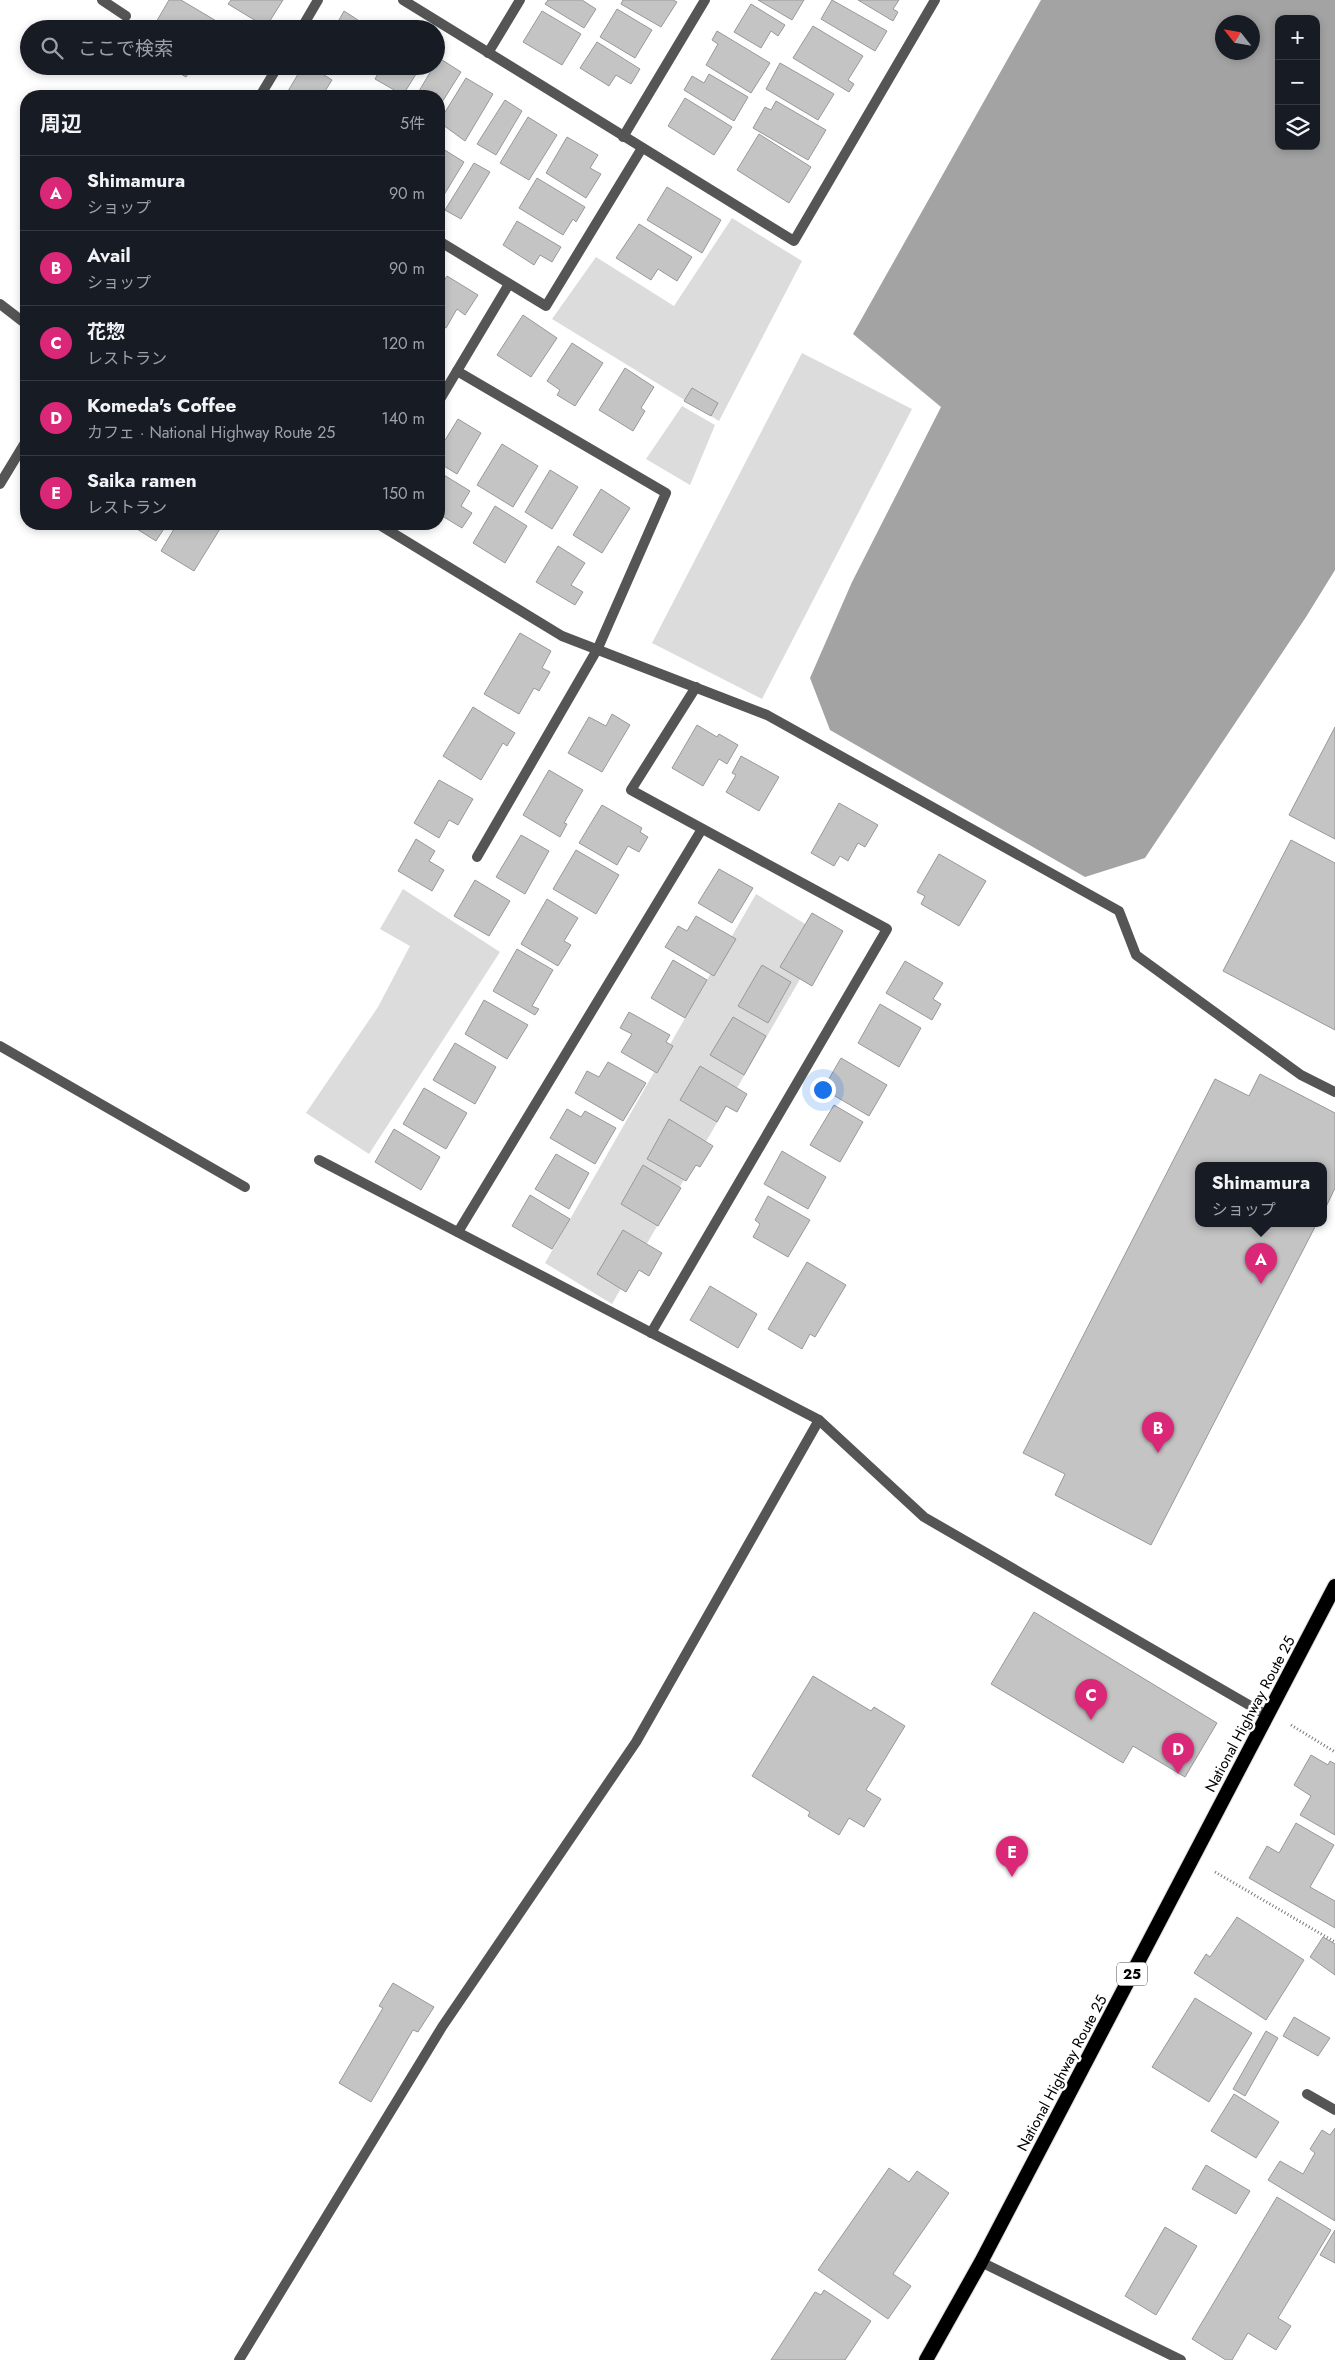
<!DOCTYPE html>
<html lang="ja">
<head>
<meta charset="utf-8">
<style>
  body { margin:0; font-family:Jost,"Noto Sans JP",sans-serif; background:#20242c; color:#f1f3f6 }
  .controls { position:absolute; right:15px; top:15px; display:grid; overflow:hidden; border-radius:10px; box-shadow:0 2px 8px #0003 }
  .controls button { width:45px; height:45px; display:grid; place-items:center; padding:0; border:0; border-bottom:1px solid #363941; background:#171b24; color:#f1f3f6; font:25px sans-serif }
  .compass { position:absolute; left:1215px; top:15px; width:45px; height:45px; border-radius:50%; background:#171b24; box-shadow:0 2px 8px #0003; rotate:301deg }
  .you { position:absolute; left:822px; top:1089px; width:18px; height:18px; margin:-12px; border:4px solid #fff; border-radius:50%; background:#1a73e8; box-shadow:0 0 0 8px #1a73e833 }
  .badge { display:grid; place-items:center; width:32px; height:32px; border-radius:50%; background:#db2777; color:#fff; font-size:16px; font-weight:700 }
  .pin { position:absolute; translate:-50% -41px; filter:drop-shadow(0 1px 2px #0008) }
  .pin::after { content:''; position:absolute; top:26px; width:18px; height:15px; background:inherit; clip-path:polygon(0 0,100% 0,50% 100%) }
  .popup { position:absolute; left:1195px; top:1162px; width:132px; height:65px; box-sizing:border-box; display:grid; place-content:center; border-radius:10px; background:#171b24; filter:drop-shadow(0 1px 4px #0005); font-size:16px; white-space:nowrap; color:#9ea1a6 }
  .popup b { font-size:19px; color:#f1f3f6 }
  .popup::after { content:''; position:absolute; left:50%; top:100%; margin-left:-10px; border:10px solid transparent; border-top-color:#171b24 }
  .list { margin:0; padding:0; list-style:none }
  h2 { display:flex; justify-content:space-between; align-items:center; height:65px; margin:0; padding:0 20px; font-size:21px }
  h2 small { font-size:16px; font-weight:400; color:#9ea1a6 }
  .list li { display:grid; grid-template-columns:32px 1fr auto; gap:15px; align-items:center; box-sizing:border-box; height:75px; padding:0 20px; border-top:1px solid #363941 }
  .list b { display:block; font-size:19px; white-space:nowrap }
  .list p { margin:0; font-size:16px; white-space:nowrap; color:#9ea1a6 }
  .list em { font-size:16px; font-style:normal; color:#9ea1a6 }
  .icon { flex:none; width:28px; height:28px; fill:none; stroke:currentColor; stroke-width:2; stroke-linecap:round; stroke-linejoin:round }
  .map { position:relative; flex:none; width:1335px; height:2360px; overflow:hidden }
  .search { position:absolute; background:#171b24; box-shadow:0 2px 8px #0003; left:20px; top:20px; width:425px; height:55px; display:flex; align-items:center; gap:12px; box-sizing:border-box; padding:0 18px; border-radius:28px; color:#9ea1a6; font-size:19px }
  .panel { position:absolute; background:#171b24; box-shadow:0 2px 8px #0003; left:20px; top:90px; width:425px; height:440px; border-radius:20px }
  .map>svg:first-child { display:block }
</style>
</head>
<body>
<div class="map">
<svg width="1335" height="2360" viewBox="0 0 1335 2360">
  <rect width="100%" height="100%" fill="#fff"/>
  <g fill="#dcdcdc">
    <polygon points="732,218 802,261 719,421 552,319 596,257 674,306"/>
    <polygon points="802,353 912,409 762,699 652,643"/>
    <polygon points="682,406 715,425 690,485 646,459"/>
    <polygon points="403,889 500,952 369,1154 306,1113 378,1007 410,946 380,929"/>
    <polygon points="756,894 825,936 612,1304 545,1263"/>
  </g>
  <path fill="#a3a3a3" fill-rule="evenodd" d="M1041 0H1335V570L1306 617 1145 858 1085 877 830 730 810 678 852 582 941 407 853 334ZM1279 19H1316V146H1279ZM1222 22H1252V52H1222Z"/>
  <g fill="#c4c4c4" stroke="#999">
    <polygon points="169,0 181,0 218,22 214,29 152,29"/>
    <polygon points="231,0 283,0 266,27 228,4"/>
    <polygon points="548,0 582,0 596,9 584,28 545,4"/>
    <polygon points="623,0 673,0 677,2 661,27 621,4"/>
    <polygon points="758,0 804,0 792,20"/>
    <polygon points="832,0 887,31 875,51 821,19"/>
    <polygon points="858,0 899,0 893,9 898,12 893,21"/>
    <polygon points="751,4 785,25 778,36 771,31 761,48 734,32"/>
    <polygon points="617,9 652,30 635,58 600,37"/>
    <polygon points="344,11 358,20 352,29 334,29"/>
    <polygon points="542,11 581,34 562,65 523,42"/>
    <polygon points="813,26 863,56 848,80 854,84 849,92 793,58"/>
    <polygon points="717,31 770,63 751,93 706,65 718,44 712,40"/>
    <polygon points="597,42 640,69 631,84 616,75 609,86 580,68"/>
    <polygon points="439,58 461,72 439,107 439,96 416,96 434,66 436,66"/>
    <polygon points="780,63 834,94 818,120 766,89"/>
    <polygon points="167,66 193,66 186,77"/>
    <polygon points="303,66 310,66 332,80 322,96 285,96"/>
    <polygon points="382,66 421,66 403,95 375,79"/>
    <polygon points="709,74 748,97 734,121 684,90 692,76 704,83"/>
    <polygon points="466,78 493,94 465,141 439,122"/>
    <polygon points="685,98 732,127 714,155 668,126"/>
    <polygon points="505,100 522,111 496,155 477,144"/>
    <polygon points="776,101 826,130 808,160 753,128 765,107 771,110"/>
    <polygon points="528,117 557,135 529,180 500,163"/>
    <polygon points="759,134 811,167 789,203 737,170"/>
    <polygon points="567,137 598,155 590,168 601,174 586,198 546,173"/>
    <polygon points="443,149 464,162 439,203 439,157"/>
    <polygon points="474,163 490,172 461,219 445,210"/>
    <polygon points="537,178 585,207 576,222 573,219 563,235 519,208"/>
    <polygon points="667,187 721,220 702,253 647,220"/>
    <polygon points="517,221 561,247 552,262 540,255 534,265 503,245"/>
    <polygon points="639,224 692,257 677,281 658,269 651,280 616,258"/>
    <polygon points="447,276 478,295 465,315 457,309 446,328 439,324 439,289"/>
    <polygon points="523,315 557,338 531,377 497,355"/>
    <polygon points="572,343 603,363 575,406 557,395 560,390 547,381"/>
    <polygon points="625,368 654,387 641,408 645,411 633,431 599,410"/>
    <polygon points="692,388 718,403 711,416 684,401"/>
    <polygon points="458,419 481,433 457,474 439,463 439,450"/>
    <polygon points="502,444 538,466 513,507 477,485"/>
    <polygon points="550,470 578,487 552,529 525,512"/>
    <polygon points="439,472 470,491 461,506 472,513 462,528 439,514"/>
    <polygon points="601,489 630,508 602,553 573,535"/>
    <polygon points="495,506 527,526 505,563 473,543"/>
    <polygon points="129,524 167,524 156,541"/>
    <polygon points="177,524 223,524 194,571 161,551"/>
    <polygon points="558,546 585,563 571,585 583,592 575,605 536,582"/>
    <polygon points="520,633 551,651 542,668 550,672 539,691 534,688 519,714 484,694"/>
    <polygon points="473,707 515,733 507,746 503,743 481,780 443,756"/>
    <polygon points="612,714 630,725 602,772 568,753 589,717 606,726"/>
    <polygon points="697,725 717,737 719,734 738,745 727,764 719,759 703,786 672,768"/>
    <polygon points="1335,727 1335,839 1289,815"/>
    <polygon points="741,756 779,777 759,811 726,792 736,775 732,773"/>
    <polygon points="549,770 583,790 564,823 567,824 560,837 523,815"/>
    <polygon points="439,780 473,799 458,825 449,820 439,838 414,823"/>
    <polygon points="839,803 878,825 865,847 858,843 848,861 840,856 834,866 811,853"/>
    <polygon points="602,805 642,828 640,832 648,837 639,852 628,846 617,865 579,843"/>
    <polygon points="521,835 549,851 525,894 496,877"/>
    <polygon points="416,839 435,851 429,861 444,870 432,891 398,871"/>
    <polygon points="1291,840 1335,863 1335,1030 1223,971"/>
    <polygon points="576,850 619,875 596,914 553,889"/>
    <polygon points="939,854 986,881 959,926 921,904 925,896 917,892"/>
    <polygon points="719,869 753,888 732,923 698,903"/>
    <polygon points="475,880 510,901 489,936 454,916"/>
    <polygon points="547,899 578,918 564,941 571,945 558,966 521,944"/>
    <polygon points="812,913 843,931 812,986 780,967"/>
    <polygon points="696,916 736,939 714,976 665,947 678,926 687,931"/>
    <polygon points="517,949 553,970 532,1006 539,1009 535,1015 493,991"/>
    <polygon points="673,960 707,980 685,1018 651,998"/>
    <polygon points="905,961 943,983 933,999 941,1004 932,1020 886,993"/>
    <polygon points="762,965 791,982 768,1023 738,1006"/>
    <polygon points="484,1000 528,1025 507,1059 465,1034"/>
    <polygon points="880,1004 921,1028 899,1067 858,1043"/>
    <polygon points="629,1012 670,1035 666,1042 673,1046 657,1073 621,1052 632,1034 620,1028"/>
    <polygon points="733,1017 766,1036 744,1075 710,1055"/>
    <polygon points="455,1043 496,1067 475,1104 433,1080"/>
    <polygon points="841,1058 887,1085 869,1116 823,1089"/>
    <polygon points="608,1062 646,1083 623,1121 575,1093 587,1071 599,1077"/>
    <polygon points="700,1066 747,1094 737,1112 726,1106 717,1122 680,1100"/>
    <polygon points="1260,1074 1335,1113 1335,1188 1324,1211 1324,1165 1198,1165 1198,1223 1317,1223 1151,1545 1055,1495 1065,1474 1023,1453 1215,1079 1249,1096"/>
    <polygon points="424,1088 467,1113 446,1149 403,1124"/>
    <polygon points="834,1105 863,1122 840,1162 810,1145"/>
    <polygon points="567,1109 581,1117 585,1111 616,1128 595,1164 550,1138"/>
    <polygon points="669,1119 713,1146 700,1167 696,1165 686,1181 647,1159"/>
    <polygon points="394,1129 440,1157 421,1190 375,1162"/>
    <polygon points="782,1151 826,1177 808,1209 764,1184"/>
    <polygon points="556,1154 589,1173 569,1209 535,1189"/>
    <polygon points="643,1165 681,1188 658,1226 621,1204"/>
    <polygon points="530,1195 570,1219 552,1249 512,1226"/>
    <polygon points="768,1196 810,1220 788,1257 753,1237 760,1224 755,1220"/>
    <polygon points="623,1230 662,1253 649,1276 639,1270 626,1292 597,1274"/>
    <polygon points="807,1262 846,1285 815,1337 810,1334 802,1349 768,1329"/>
    <polygon points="710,1286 757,1314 738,1348 690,1320"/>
    <polygon points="1034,1612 1217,1723 1185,1777 1133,1746 1123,1763 991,1684"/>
    <polygon points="813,1676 871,1711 874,1707 905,1726 866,1790 881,1799 864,1827 849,1818 839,1835 808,1816 810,1812 752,1776"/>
    <polygon points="1311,1755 1328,1765 1330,1761 1335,1764 1335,1835 1300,1815 1311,1796 1294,1785"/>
    <polygon points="1296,1823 1334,1845 1310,1887 1335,1901 1335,1928 1249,1878 1267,1846 1279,1853"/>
    <polygon points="1237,1917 1304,1960 1266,2020 1194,1973 1206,1954 1210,1957"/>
    <polygon points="1323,1937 1335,1944 1335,1975 1310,1957"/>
    <polygon points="393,1983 434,2007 418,2032 413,2030 371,2102 339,2083 383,2008 379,2006"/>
    <polygon points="1195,1998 1252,2033 1209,2102 1152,2067"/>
    <polygon points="1294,2017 1330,2038 1318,2056 1283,2036"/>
    <polygon points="1266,2031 1278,2038 1245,2096 1233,2089"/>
    <polygon points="1234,2094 1279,2122 1256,2158 1211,2131"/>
    <polygon points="1335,2128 1335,2221 1268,2180 1280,2161 1303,2174 1315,2153 1310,2149 1322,2130 1330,2135"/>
    <polygon points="1206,2165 1250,2191 1236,2214 1192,2189"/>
    <polygon points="889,2168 909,2182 917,2171 949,2193 893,2274 911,2286 888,2319 818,2270"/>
    <polygon points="1277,2197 1331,2230 1278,2318 1291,2326 1276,2350 1248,2333 1232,2360 1226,2360 1192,2339"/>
    <polygon points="1165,2227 1197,2246 1156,2315 1125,2296"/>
    <polygon points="1335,2230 1335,2263 1320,2255"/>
    <polygon points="824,2290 871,2321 845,2360 771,2360 815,2292 821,2295"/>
  </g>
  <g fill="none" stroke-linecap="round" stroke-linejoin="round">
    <defs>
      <polyline id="trunk" points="926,2360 981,2262 1335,1586"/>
    </defs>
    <use href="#trunk" stroke="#dbdbdb" stroke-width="16"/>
    <g stroke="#777" stroke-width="3" stroke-dasharray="1 2.5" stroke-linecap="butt">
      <polyline points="1291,1725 1335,1752"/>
      <polyline points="1215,1872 1335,1942"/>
    </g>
    <g stroke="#555" stroke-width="10">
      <polyline points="102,0 126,16"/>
      <polyline points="403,0 794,241 935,0"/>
      <polyline points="301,29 318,0"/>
      <polyline points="488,53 520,0"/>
      <polyline points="260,96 278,66"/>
      <polyline points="623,137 705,0"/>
      <polyline points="439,241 546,306 642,148"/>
      <polyline points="0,304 26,324"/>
      <polyline points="457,371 666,493 598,648 477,857"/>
      <polyline points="439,401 509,284"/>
      <polyline points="0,484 26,441"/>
      <polyline points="378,524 562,636 767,715 1119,911 1136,955 1301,1075 1335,1092"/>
      <polyline points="0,1046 245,1187"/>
      <polyline points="319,1160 819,1420 924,1517 1268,1716"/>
      <polyline points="458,1232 702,829"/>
      <polyline points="651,1333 887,929 631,790 696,687"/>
      <polyline points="1307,2094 1335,2110"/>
      <polyline points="981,2262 1181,2360"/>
      <polyline points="239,2360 442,2027 636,1742 819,1420"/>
    </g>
    <use href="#trunk" stroke="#000" stroke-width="14"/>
  </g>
  <g text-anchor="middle" stroke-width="5" stroke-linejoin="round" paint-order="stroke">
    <rect fill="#fff" stroke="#4c4c4c" stroke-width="1" x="1117" y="1962.5" width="30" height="23" rx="4"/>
    <g font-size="14" font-weight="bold" fill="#000">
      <text x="1132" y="1979">25</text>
    </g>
    <g font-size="15" fill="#000" stroke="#fff">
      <text transform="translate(1250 1714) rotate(-62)" y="5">National Highway Route 25</text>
      <text transform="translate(1062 2073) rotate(-62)" y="5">National Highway Route 25</text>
    </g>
  </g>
</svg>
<div class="controls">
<button>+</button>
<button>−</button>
<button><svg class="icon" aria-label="layers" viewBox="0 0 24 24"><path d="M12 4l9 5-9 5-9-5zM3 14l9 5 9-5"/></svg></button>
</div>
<svg class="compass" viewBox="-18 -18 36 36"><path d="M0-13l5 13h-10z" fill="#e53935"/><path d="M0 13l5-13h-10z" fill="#9ea1a6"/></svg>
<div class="you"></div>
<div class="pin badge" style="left:1261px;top:1284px">A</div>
<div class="popup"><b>Shimamura</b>ショップ</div>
<div class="pin badge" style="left:1158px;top:1453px">B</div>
<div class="pin badge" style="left:1091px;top:1720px">C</div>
<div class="pin badge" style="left:1178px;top:1774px">D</div>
<div class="pin badge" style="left:1012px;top:1877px">E</div>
<div class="search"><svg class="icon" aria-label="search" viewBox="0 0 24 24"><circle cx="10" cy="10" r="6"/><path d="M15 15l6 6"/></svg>ここで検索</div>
<section class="panel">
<h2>周辺<small>5件</small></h2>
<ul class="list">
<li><span class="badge">A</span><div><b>Shimamura</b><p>ショップ</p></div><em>90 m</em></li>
<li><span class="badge">B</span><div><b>Avail</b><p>ショップ</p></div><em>90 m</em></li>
<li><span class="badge">C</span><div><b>花惣</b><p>レストラン</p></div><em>120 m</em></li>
<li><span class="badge">D</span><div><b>Komeda's Coffee</b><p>カフェ · National Highway Route 25</p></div><em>140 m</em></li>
<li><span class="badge">E</span><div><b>Saika ramen</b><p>レストラン</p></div><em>150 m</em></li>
</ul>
</section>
</div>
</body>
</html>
